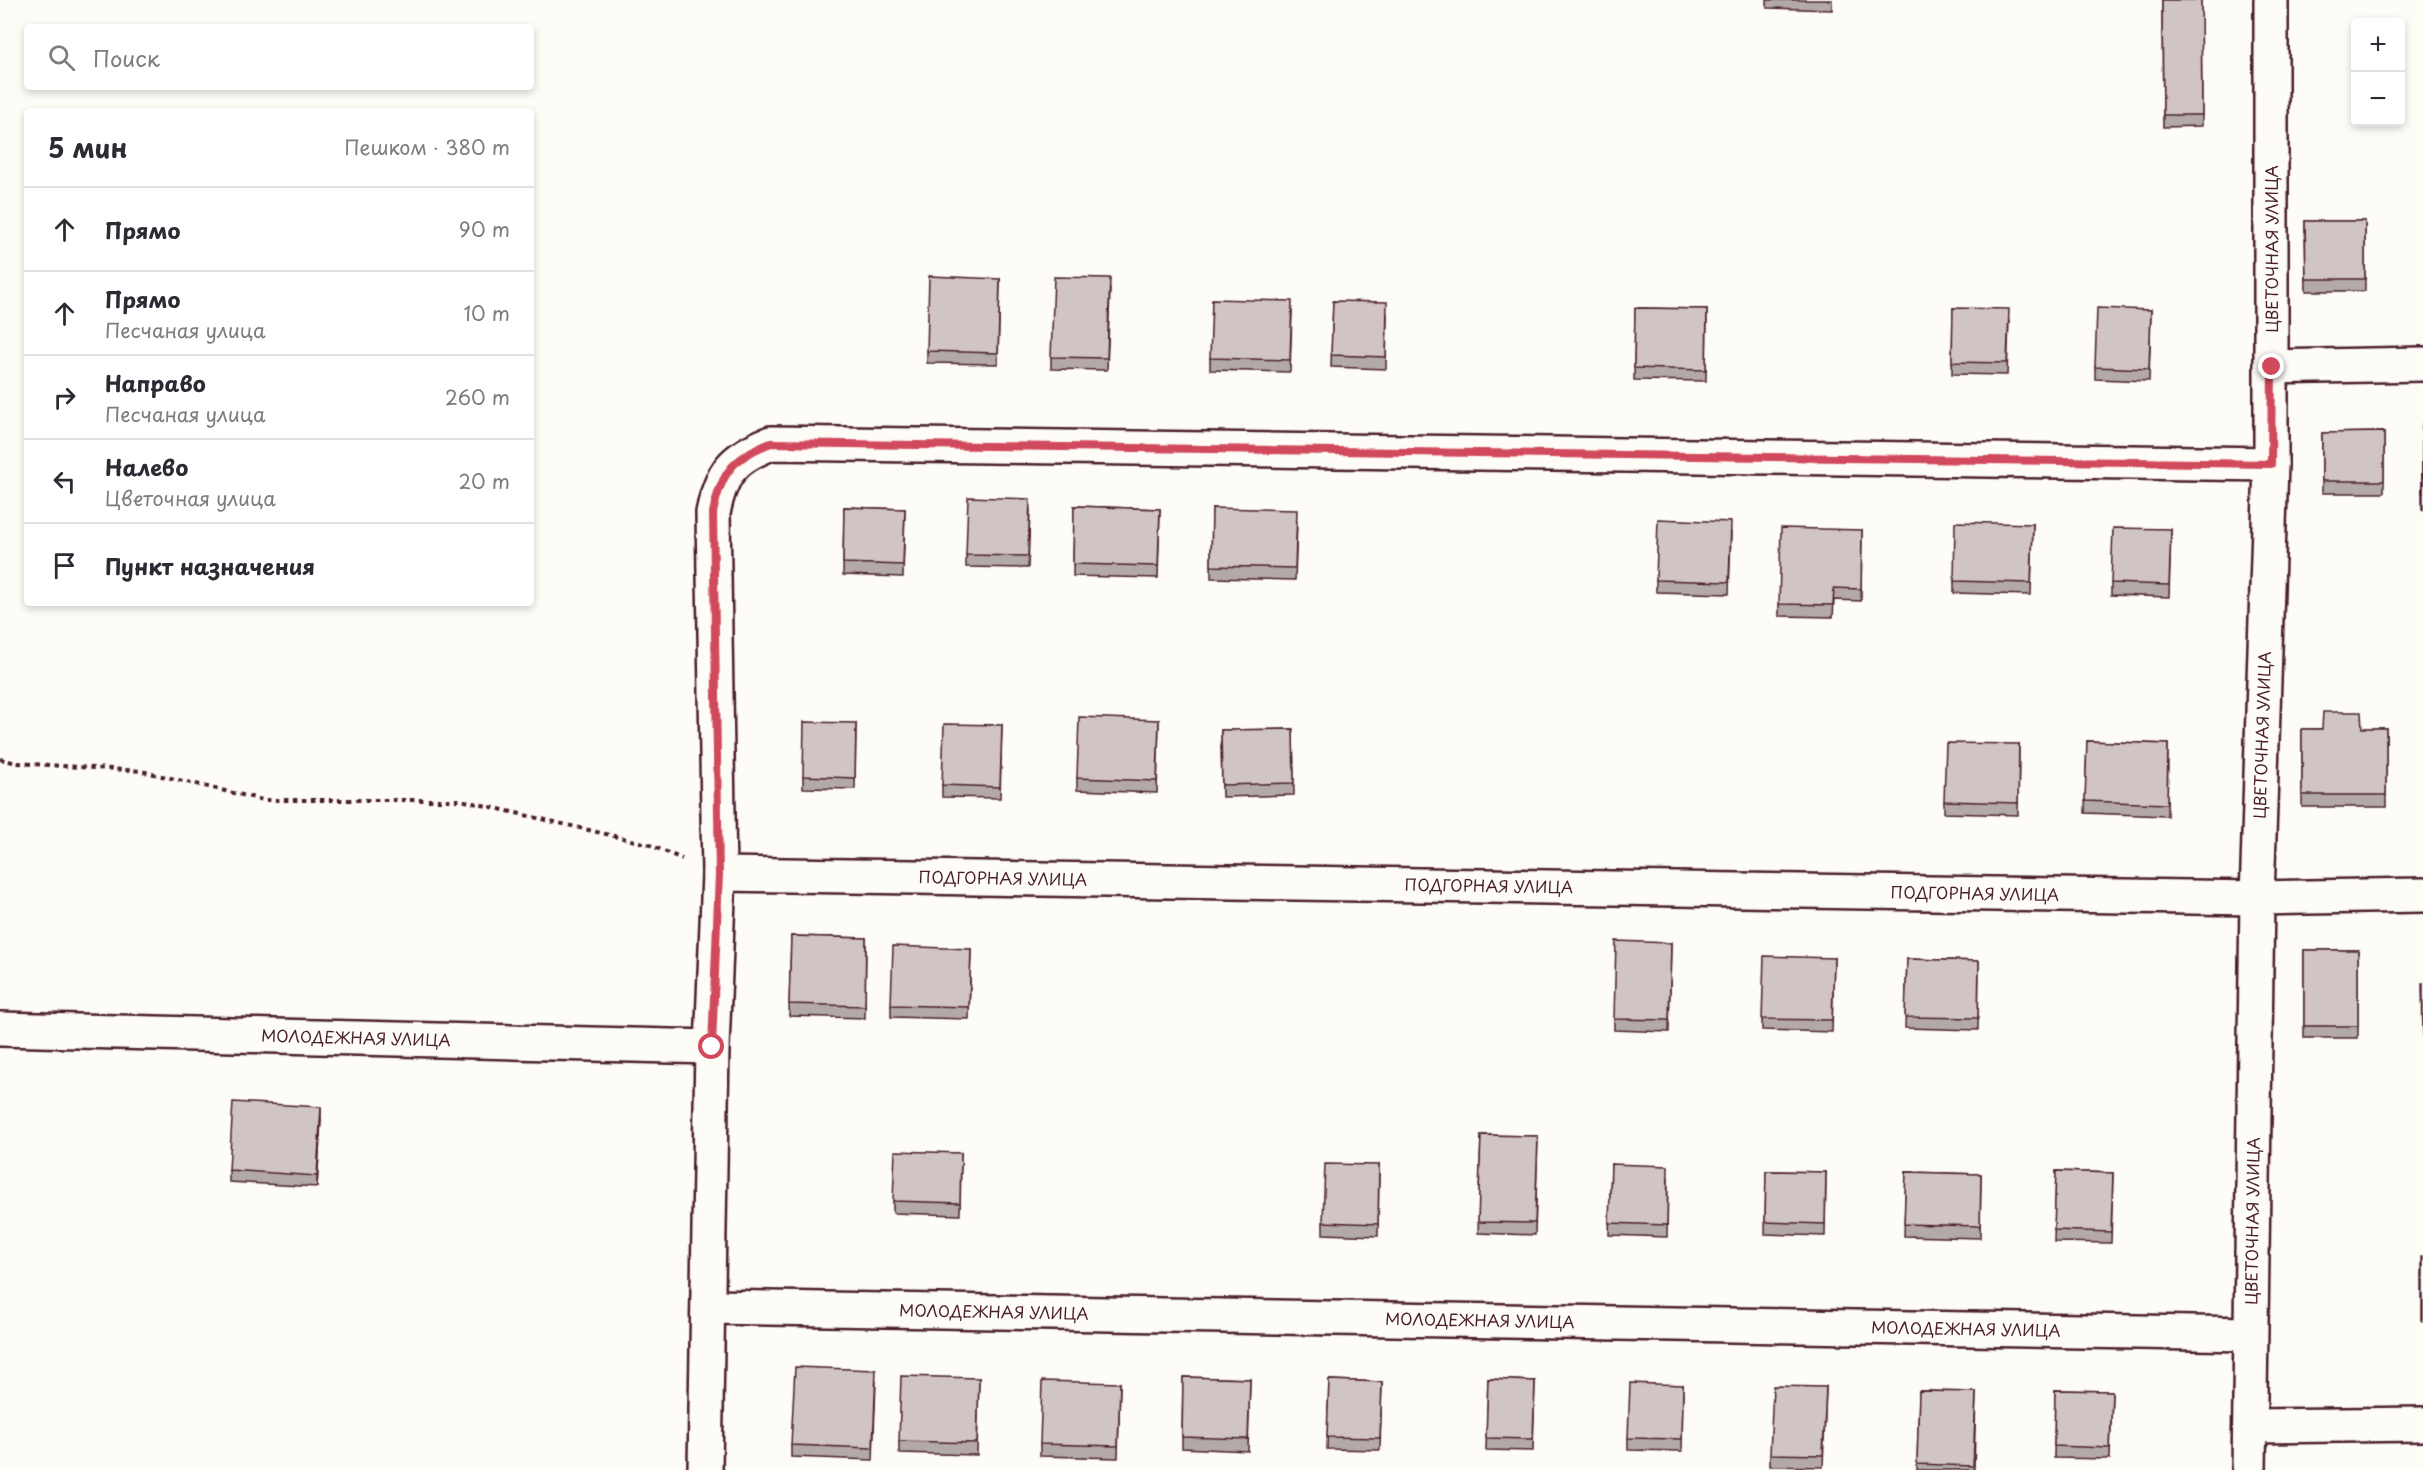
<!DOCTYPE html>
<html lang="ru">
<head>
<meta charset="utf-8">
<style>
  body { margin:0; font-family:"Playpen Sans",sans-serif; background:#f2f2f3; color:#2b2b33 }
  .controls { position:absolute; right:18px; top:18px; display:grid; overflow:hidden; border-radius:6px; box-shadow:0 3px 9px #0003 }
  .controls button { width:54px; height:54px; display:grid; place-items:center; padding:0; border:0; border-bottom:2px solid #e1e1e2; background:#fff; color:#2b2b33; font:30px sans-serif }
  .stop { position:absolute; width:18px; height:18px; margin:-14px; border:4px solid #d1495b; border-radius:50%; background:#fff }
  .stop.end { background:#d1495b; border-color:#fff; box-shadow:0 2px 6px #0008 }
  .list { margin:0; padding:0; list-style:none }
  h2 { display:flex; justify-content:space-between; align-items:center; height:78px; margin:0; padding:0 24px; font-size:26px }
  h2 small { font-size:20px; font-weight:400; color:#7c7c81 }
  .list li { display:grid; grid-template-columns:39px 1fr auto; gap:18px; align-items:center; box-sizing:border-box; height:84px; padding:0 24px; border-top:2px solid #e1e1e2 }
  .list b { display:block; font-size:22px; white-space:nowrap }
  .list p { margin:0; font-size:20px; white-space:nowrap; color:#7c7c81 }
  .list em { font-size:20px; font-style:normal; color:#7c7c81 }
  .icon { flex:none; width:33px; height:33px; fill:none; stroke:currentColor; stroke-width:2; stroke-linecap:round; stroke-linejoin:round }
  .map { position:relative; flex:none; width:2423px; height:1470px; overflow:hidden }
  .search { position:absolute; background:#fff; box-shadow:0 3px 9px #0003; left:24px; top:24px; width:510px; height:66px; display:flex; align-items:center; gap:15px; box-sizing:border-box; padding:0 21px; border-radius:6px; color:#7c7c81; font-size:22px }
  .panel { position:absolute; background:#fff; box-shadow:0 3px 9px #0003; left:24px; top:108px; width:510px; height:498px; border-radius:6px }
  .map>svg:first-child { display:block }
</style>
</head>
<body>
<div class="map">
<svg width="2423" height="1470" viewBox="0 0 2423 1470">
  <rect width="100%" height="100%" fill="#fdfcf7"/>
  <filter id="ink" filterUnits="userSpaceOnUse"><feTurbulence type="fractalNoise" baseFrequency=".0167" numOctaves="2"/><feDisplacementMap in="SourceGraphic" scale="12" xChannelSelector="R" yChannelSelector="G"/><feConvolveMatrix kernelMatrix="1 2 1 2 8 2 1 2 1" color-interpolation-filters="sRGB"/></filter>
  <g filter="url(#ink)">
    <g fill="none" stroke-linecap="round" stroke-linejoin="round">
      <defs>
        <g id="minor">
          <polyline points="2272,367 2423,364"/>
          <path id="s1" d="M719 874 2257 898 2423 895"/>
          <path id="s2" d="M0 1029 712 1047"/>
          <path id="s3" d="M709 1307 2250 1334"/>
          <polyline points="2250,1426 2423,1424"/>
          <path d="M705 1470 712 1047 719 874 713 513C721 473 732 458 771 443L2271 464"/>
          <path id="s4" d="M2249 1470 2257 898 2271 464V0"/>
        </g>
      </defs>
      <use href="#minor" stroke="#4a1f2b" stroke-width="38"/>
      <polyline stroke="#4a1f2b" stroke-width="4" stroke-dasharray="4.5 4.5" stroke-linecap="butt" points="0,759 17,763 141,771 263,800 461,800 648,844 682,859"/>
      <use href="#minor" stroke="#fdfcf7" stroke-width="33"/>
    </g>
    <g fill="#b3a9a9" stroke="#4a1f2b" stroke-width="1.5">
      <polygon points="1767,0 1832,0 1832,10 1767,8"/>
      <polygon points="2162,0 2201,0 2202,126 2163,127"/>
      <polygon points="2305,221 2365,221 2365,291 2306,291"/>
      <polygon points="1000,279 998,364 927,363 927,351"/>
      <polygon points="1110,290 1107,370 1051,369 1051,357"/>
      <polygon points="1333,301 1387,314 1386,369 1331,367"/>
      <polygon points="1635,308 1707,309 1706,381 1634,380"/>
      <polygon points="1953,308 2009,321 2007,375 1952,374"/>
      <polygon points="2151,310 2149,381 2095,379 2095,367"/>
      <polygon points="1292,312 1290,372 1210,370 1210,358"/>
      <rect x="2422" y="424" width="1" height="86"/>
      <polygon points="2384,432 2384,493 2322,493 2322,433"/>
      <polygon points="1074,506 1160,509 1158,578 1073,576"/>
      <polygon points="844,507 905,509 903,577 843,575"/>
      <polygon points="1212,508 1297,522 1295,580 1211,578"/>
      <polygon points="1030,510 1028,568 966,567 966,555"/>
      <polygon points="2033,524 2031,595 1954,593 1954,581"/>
      <polygon points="2171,529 2169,597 2111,595 2111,583"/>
      <polygon points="1862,530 1861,601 1834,600 1833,617 1779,616 1779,604"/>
      <polygon points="1731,533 1729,594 1656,592 1656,580"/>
      <polygon points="1159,720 1157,793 1077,790 1077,778"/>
      <polygon points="856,723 855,789 803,788 803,776"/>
      <polygon points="1002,725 1000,798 942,797 942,785"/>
      <polygon points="2386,728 2386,807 2302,807 2302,729"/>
      <polygon points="1293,729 1294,795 1222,797 1221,730"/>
      <polygon points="2087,741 2168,744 2167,816 2085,813"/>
      <polygon points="2019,744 2018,815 1944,813 1944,801"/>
      <polygon points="791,936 866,938 865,1018 789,1016"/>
      <polygon points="1671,943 1669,1032 1614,1030 1614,1019"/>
      <polygon points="971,949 969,1019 891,1017 891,1005"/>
      <rect x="2304" y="950" width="54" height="88"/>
      <polygon points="1834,958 1832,1032 1762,1030 1762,1019"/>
      <polygon points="1907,959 1979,961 1978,1030 1905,1028"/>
      <polygon points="321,1119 317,1187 229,1182 229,1170"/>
      <polygon points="1481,1135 1538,1136 1535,1235 1478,1233"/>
      <polygon points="961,1153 960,1215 893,1213 893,1201"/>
      <polygon points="1611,1164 1668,1178 1667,1237 1609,1235"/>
      <polygon points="1379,1165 1378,1236 1323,1234 1323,1222"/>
      <polygon points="1766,1171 1826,1172 1825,1236 1765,1234"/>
      <polygon points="2056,1171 2113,1173 2111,1243 2054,1242"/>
      <polygon points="1906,1172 1981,1174 1980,1238 1904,1236"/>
      <polygon points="1183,1377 1250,1379 1248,1451 1182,1448"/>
      <polygon points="979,1378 977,1455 899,1453 899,1441"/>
      <polygon points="1488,1379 1535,1381 1533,1451 1486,1450"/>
      <polygon points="1329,1380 1382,1382 1380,1450 1327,1449"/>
      <polygon points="876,1382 873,1460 791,1457 791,1445"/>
      <polygon points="1120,1383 1118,1458 1040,1456 1040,1444"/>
      <polygon points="1683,1385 1682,1451 1628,1450 1628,1438"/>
      <polygon points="1826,1387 1823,1467 1770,1466 1770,1454"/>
      <polygon points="2055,1390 2112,1391 2110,1459 2054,1458"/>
      <polygon points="1919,1391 1976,1392 1974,1470 1917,1470"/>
    </g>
    <polygon fill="#928a89" stroke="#4a1f2b" stroke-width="1.5" points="321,1107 321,1119 317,1187 317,1176"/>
    <g fill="#d0c5c4" stroke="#4a1f2b" stroke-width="1.5">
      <polygon points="2162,0 2201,0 2202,115 2163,115"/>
      <polygon points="2305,221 2365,221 2365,279 2306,279"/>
      <polygon points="929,276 1000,279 998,353 927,351"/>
      <polygon points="1054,277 1110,278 1107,358 1051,357"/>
      <polygon points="1212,299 1292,301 1290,360 1210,358"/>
      <polygon points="1333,301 1387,302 1386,357 1331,355"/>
      <polygon points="1635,308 1707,309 1706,370 1634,368"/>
      <polygon points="1953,308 2009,309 2007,363 1952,362"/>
      <polygon points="2097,308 2151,310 2149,369 2095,367"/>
      <rect x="2422" y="424" width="1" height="69"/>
      <polygon points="2384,432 2384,481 2322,481 2322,433"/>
      <polygon points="968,497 1030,499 1028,556 966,555"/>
      <polygon points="1074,506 1160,509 1158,566 1073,564"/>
      <polygon points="844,507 905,509 903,565 843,563"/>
      <polygon points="1212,508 1297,510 1295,568 1211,566"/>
      <polygon points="1658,519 1731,522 1729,582 1656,580"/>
      <polygon points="1955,522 2033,524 2031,583 1954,581"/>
      <polygon points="1781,528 1862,530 1861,589 1834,588 1833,605 1779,604"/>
      <polygon points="2113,528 2171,529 2169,585 2111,583"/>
      <polygon points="2323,712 2361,712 2362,728 2386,728 2386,795 2302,795 2302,729 2322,729"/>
      <polygon points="1079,717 1159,720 1157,781 1077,778"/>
      <polygon points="804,722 856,723 855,778 803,776"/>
      <polygon points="944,724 1002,725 1000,787 942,785"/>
      <polygon points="1293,729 1294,783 1222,785 1221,730"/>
      <polygon points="2087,741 2168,744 2167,804 2085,801"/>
      <polygon points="1946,743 2019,744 2018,803 1944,801"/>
      <polygon points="791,936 866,938 865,1006 789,1004"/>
      <polygon points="1616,941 1671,943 1669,1020 1614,1019"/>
      <polygon points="893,946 971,949 969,1007 891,1005"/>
      <rect x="2304" y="950" width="54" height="76"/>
      <polygon points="1764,956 1834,958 1832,1020 1762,1019"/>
      <polygon points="1907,959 1979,961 1978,1018 1905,1017"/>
      <polygon points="2422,983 2423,983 2423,1036"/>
      <polygon points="233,1102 321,1107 317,1176 229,1170"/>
      <polygon points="1481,1135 1538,1136 1535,1223 1478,1222"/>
      <polygon points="895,1151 961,1153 960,1203 893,1201"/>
      <polygon points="1325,1164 1379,1165 1378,1224 1323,1222"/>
      <polygon points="1611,1164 1668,1166 1667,1225 1609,1223"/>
      <polygon points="1766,1171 1826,1172 1825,1224 1765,1222"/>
      <polygon points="2056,1171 2113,1173 2111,1232 2054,1230"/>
      <polygon points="1906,1172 1981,1174 1980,1226 1904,1224"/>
      <rect x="2422" y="1257" width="1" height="65"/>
      <polygon points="795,1367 876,1370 873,1448 791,1445"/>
      <polygon points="901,1376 979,1378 977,1443 899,1441"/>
      <polygon points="1183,1377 1250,1379 1248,1439 1182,1437"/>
      <polygon points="1488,1379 1535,1381 1533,1439 1486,1438"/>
      <polygon points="1329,1380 1382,1382 1380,1438 1327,1437"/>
      <polygon points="1042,1381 1120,1383 1118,1446 1040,1444"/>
      <polygon points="1630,1383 1683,1385 1682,1439 1628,1438"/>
      <polygon points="1773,1386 1826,1387 1823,1455 1770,1454"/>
      <polygon points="2055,1390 2112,1391 2110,1448 2054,1446"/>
      <polygon points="1919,1391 1976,1392 1973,1466 1917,1464"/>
    </g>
  </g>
  <g fill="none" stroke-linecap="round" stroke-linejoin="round" filter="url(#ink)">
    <path stroke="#d1495b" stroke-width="8" d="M712 1047 719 874 713 513C721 473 732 458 771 443L2271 464 2272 367"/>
  </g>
  <g text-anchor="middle" stroke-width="4.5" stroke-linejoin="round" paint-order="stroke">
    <g font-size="16" fill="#4a1f2b" stroke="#fdfcf7">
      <text transform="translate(2272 249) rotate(-90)" y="6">ЦВЕТОЧНАЯ УЛИЦА</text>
      <text dy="6" stroke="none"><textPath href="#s4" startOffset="735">ЦВЕТОЧНАЯ УЛИЦА</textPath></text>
      <text dy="6" stroke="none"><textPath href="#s1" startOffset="284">ПОДГОРНАЯ УЛИЦА</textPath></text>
      <text dy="6" stroke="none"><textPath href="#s1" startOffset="770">ПОДГОРНАЯ УЛИЦА</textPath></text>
      <text dy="6" stroke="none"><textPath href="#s1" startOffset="1256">ПОДГОРНАЯ УЛИЦА</textPath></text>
      <text dy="6" stroke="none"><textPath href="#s2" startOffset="356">МОЛОДЕЖНАЯ УЛИЦА</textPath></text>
      <text dy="6" stroke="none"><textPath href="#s4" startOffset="249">ЦВЕТОЧНАЯ УЛИЦА</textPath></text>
      <text dy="6" stroke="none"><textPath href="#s3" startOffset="285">МОЛОДЕЖНАЯ УЛИЦА</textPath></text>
      <text dy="6" stroke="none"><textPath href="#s3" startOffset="771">МОЛОДЕЖНАЯ УЛИЦА</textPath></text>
      <text dy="6" stroke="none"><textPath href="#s3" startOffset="1257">МОЛОДЕЖНАЯ УЛИЦА</textPath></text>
    </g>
  </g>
</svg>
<div class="controls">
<button>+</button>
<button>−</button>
</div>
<div class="stop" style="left:712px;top:1047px"></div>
<div class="stop end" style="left:2272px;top:367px"></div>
<div class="search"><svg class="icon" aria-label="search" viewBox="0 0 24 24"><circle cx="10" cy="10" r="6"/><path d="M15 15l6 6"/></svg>Поиск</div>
<section class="panel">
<h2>5 мин<small>Пешком · 380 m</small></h2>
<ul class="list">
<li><svg class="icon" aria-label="ahead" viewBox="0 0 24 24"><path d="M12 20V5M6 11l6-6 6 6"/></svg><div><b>Прямо</b></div><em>90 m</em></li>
<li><svg class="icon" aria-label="ahead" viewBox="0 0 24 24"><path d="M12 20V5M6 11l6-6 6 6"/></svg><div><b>Прямо</b><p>Песчаная улица</p></div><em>10 m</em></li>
<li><svg class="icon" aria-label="right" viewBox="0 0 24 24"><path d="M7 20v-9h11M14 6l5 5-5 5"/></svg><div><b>Направо</b><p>Песчаная улица</p></div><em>260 m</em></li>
<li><svg class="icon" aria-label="left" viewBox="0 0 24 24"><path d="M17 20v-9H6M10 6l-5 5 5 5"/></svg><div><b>Налево</b><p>Цветочная улица</p></div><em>20 m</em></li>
<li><svg class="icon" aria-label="arrive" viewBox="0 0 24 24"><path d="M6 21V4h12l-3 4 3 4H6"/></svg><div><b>Пункт назначения</b></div></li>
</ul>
</section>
</div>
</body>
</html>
